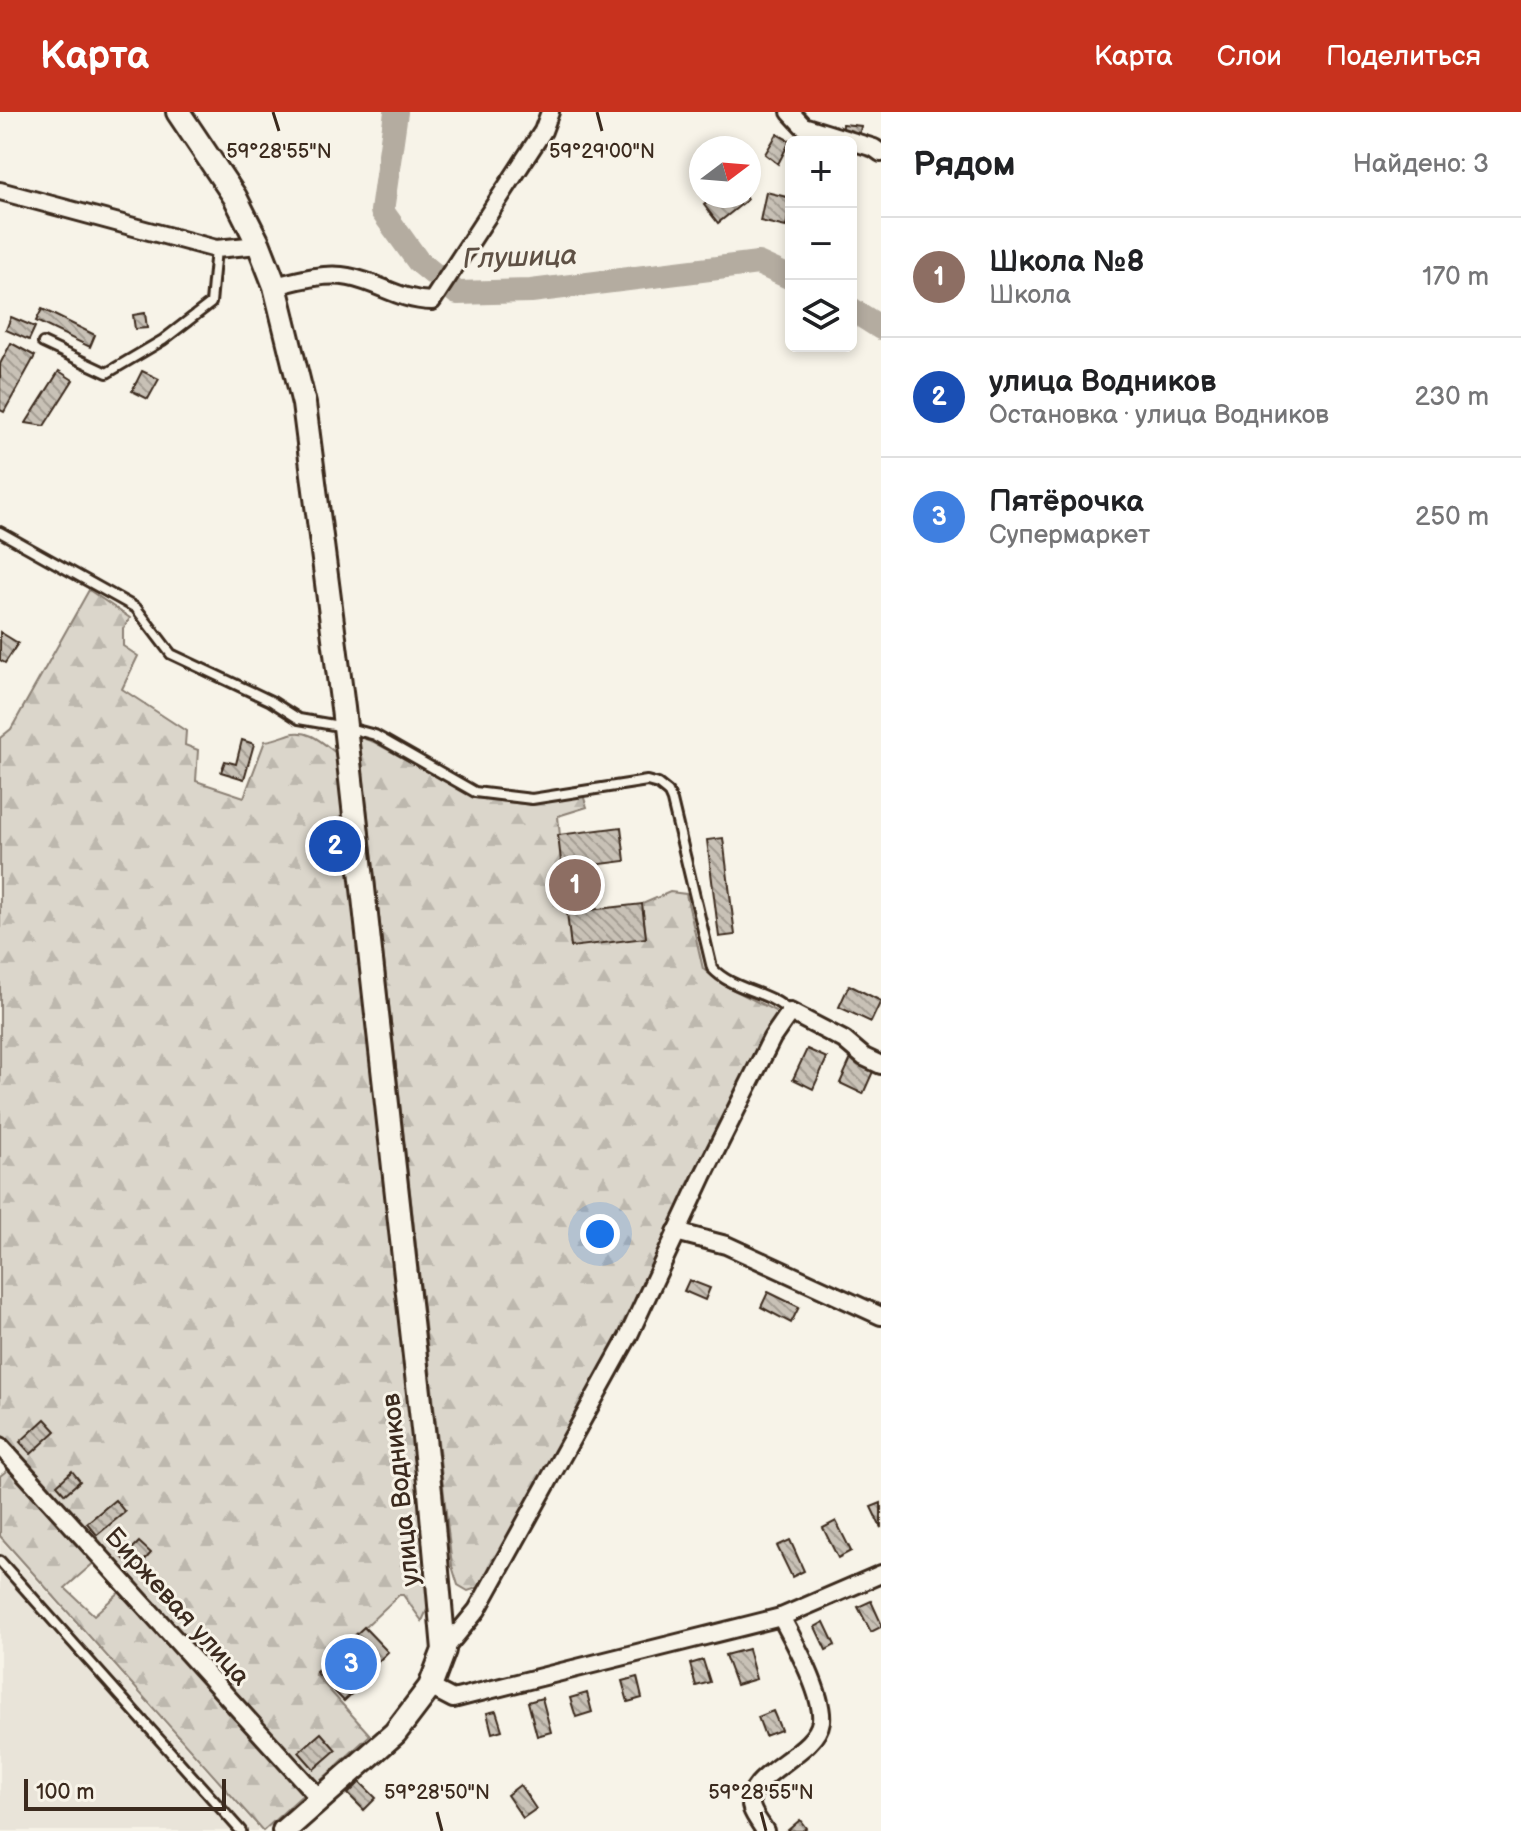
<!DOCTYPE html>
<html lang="ru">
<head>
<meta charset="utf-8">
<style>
  body { margin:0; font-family:"Balsamiq Sans",sans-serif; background:#f6f6f6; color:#202124 }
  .controls { position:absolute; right:24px; top:24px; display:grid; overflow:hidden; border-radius:12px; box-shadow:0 4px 12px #0003 }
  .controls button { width:72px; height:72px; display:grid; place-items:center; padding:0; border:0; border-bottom:2px solid #e0e0e0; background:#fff; color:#202124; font:40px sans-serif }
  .compass { position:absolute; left:689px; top:24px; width:72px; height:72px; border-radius:50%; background:#fff; box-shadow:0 4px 12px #0003; rotate:74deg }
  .scale { position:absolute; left:24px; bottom:20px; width:202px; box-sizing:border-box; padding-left:8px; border:4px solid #3b2a1e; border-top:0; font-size:22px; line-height:28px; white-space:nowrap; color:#3b2a1e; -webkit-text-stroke:6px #f7f3e8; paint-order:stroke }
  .you { position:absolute; left:600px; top:1122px; width:28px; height:28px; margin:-20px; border:6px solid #fff; border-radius:50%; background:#1a73e8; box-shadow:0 0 0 12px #1a73e833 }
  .badge { display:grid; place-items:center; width:52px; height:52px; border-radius:50%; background:#c8321e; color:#fff; font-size:26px; font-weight:700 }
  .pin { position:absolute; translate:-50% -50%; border:4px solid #fff; box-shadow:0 2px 8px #0006 }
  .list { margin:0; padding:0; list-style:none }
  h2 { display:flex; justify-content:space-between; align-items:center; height:104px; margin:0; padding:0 32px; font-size:34px }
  h2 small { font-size:26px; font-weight:400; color:#757577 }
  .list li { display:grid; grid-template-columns:52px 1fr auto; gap:24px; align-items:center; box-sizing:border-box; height:120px; padding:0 32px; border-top:2px solid #e0e0e0 }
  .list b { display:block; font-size:30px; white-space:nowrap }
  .list p { margin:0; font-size:26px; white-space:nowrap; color:#757577 }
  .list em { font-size:26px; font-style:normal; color:#757577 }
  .icon { flex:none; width:44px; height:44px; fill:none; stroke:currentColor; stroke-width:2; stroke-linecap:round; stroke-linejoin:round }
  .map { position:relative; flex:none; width:881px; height:1719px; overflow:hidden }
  header { display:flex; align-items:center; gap:48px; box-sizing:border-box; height:112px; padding:0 40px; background:#c8321e; color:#fff }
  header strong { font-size:38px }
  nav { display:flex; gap:44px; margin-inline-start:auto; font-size:28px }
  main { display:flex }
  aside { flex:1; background:#fff }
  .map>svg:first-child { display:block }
</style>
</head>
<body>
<header>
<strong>Карта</strong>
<nav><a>Карта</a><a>Слои</a><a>Поделиться</a></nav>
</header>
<main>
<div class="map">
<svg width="881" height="1719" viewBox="0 0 881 1719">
  <defs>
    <pattern id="forest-firs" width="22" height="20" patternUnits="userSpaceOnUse" patternTransform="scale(2)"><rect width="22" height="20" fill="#dbd6cb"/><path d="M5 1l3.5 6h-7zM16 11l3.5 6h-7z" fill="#bdb8ae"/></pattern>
    <pattern id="building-back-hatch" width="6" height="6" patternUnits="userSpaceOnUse" patternTransform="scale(2)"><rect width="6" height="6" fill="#c8c1b6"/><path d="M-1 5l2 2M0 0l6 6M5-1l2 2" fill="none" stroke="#a49d93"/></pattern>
  </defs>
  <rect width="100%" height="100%" fill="#f7f3e8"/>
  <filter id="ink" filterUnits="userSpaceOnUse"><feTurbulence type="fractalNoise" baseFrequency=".0125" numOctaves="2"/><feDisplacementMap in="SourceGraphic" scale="16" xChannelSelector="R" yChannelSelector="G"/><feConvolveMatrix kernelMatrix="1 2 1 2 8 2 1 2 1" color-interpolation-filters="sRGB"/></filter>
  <g filter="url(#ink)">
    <polygon fill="#e9e4d9" points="0,1427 259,1717 257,1719 0,1719"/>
    <g fill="url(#forest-firs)" stroke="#8b8074" stroke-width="2">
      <path d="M89 478 130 506 123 517V534L138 544 122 577 186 619 185 633 198 638 196 669 244 685 265 629C275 628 281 625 290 622 308 616 323 631 336 641L430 1491 422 1509 403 1483H399L315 1562 370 1623 317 1672 0 1329V626L11 617Z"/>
      <polygon points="359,625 374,630 476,686 532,693 583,683 587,695 558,704 571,834 646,825 642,792 670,780 686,782 703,857 724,873 783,903 622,1224 483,1474 468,1479 458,1473 452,1454"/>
      <polygon points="10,1356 96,1449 65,1476 94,1503 122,1478 307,1679 263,1719 0,1424 0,1364"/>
    </g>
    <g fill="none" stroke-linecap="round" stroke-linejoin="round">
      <g stroke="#b4aca0" stroke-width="24">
        <polyline points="396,0 382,99 418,149 457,181 531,179 758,151 791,166"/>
        <polyline points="851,197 881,216"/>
      </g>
    </g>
    <g fill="url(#building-back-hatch)" stroke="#3b2a1e" stroke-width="2">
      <polygon points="843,12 861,14 858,31 842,26"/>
      <polygon points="777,22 790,29 778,52 765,42"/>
      <polygon points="766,80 791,86 786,115 760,109"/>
      <polygon points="715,84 745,84 747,88 718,111 704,93"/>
      <polygon points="42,197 95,223 90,235 36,209"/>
      <polygon points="145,201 147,216 135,217 133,203"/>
      <polygon points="11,205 35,215 29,228 6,218"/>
      <polygon points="11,231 35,244 4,300 0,298 0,252"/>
      <polygon points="59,259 73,268 44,314 26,311"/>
      <polygon points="142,259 159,267 148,287 132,279"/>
      <polygon points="0,520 18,531 5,551 0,548"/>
      <polygon points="242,628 254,632 244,667 221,660 225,649 236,652"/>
      <polygon points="621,715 625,749 585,754 590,798 642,792 646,826 571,835 558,723"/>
      <polygon points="723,726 735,823 719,825 707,728"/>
      <polygon points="849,873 881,889 871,910 839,895"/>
      <polygon points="807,937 827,946 813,977 793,967"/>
      <polygon points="852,944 875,955 863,982 840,971"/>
      <polygon points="689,1168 710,1176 705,1188 684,1179"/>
      <polygon points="768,1180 799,1195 791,1211 761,1195"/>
      <polygon points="45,1307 56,1319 31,1342 20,1330"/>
      <polygon points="72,1359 80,1369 65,1382 57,1373"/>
      <polygon points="115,1388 125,1400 97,1423 87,1411"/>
      <polygon points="881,1391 881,1416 871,1395"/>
      <polygon points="836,1409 851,1439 838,1446 823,1416"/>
      <polygon points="790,1428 804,1459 792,1465 777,1434"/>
      <polygon points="139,1430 151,1441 136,1458 123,1446"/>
      <polygon points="871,1489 881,1511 881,1515 871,1520 858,1495"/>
      <polygon points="824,1510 835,1533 826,1538 815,1515"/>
      <polygon points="364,1515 388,1540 360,1567 364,1570 344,1589 316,1560"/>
      <polygon points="748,1537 756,1567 736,1573 725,1543"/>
      <polygon points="703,1548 710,1570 696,1574 690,1552"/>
      <polygon points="637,1565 642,1586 628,1590 622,1569"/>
      <polygon points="587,1581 592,1600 576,1605 570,1586"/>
      <polygon points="542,1586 551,1620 537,1624 528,1590"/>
      <polygon points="496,1599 502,1618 492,1621 487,1601"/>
      <polygon points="773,1599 781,1618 765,1624 758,1605"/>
      <polygon points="321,1621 336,1638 314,1657 299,1640"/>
      <polygon points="360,1670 376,1686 364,1698 348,1682"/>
      <polygon points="520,1673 536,1697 523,1706 507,1683"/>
      <polygon points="800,1708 806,1716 802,1719 787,1719"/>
    </g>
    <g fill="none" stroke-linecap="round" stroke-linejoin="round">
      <defs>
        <g id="lane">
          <polyline points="43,231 107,261 163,228 211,191 216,137"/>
          <path d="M0 420 136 496 171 542 271 589 299 607 345 615 375 623 475 680 532 687 647 669 658 672 668 680 672 689 712 856C733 879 768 878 790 900"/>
          <polyline points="0,1449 241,1719"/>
        </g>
        <g id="street">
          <polyline points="790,0 803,14 874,36 881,41"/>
          <polyline points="0,79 216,137 259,133"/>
          <path d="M275 174C298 168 326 160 349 165 380 171 398 188 432 189L543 19 550 0"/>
          <polyline points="676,1120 726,1133 881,1204"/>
          <polyline points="0,1334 320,1687"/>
          <polyline points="444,1538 477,1498 628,1225 703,1064 772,926 790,900 844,928 864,945 881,953"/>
          <polyline points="430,1575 453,1587 781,1505 881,1462"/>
          <path d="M765 1719C761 1712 755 1705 752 1697 740 1663 816 1644 821 1609 824 1583 793 1527 781 1505"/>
        </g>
        <polyline id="secondary" points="178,0 235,85 259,133 275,174 304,292 343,596 430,1380 444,1538 430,1575 395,1621 284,1719"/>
      </defs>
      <use href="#lane" stroke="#3b2a1e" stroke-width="14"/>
      <use href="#street" stroke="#3b2a1e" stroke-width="22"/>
      <use href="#secondary" stroke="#3b2a1e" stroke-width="28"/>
      <use href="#lane" stroke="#f7f3e8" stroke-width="8"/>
      <use href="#street" stroke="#f7f3e8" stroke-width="16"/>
      <use href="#secondary" stroke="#f7f3e8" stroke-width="22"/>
    </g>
  </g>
  <path fill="none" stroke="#3b2a1e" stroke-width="3" d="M273 0 279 19M597 0 602 19M437 1700 442 1719M761 1700 766 1719"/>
  <g text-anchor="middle" stroke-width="6" stroke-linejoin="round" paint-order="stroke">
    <g font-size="26" fill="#3b2a1e" stroke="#f7f3e8">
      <text transform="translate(400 1378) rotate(-96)" y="9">улица Водников</text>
      <text transform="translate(178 1494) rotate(48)" y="9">Биржевая улица</text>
    </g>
    <g font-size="28" font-style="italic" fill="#5f5145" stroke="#f7f3e8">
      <text transform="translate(520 144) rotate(-2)" y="10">Глушица</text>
    </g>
  </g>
  <g font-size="20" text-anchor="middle" fill="#3b2a1e" stroke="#f7f3e8" stroke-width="6" stroke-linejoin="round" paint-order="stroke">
    <text x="279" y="46">59°28'55"N</text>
    <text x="602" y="46">59°29'00"N</text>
    <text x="437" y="1687">59°28'50"N</text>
    <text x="761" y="1687">59°28'55"N</text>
  </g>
</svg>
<div class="controls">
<button>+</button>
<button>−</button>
<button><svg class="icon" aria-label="layers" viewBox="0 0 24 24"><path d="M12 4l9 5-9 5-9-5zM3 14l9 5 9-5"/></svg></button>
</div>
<svg class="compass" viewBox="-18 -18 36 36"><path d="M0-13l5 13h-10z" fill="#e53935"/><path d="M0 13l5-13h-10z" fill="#757577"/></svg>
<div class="scale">100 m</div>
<div class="you"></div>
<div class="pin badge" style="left:575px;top:773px;background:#8d6e63">1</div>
<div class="pin badge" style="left:335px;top:734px;background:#1a4fb4">2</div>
<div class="pin badge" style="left:351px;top:1552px;background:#3f7fe0">3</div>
</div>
<aside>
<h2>Рядом<small>Найдено: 3</small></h2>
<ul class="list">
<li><span class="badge" style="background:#8d6e63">1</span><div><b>Школа №8</b><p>Школа</p></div><em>170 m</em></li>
<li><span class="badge" style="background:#1a4fb4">2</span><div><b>улица Водников</b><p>Остановка · улица Водников</p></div><em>230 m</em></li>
<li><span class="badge" style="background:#3f7fe0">3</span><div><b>Пятёрочка</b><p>Супермаркет</p></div><em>250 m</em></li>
</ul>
</aside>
</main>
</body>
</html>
